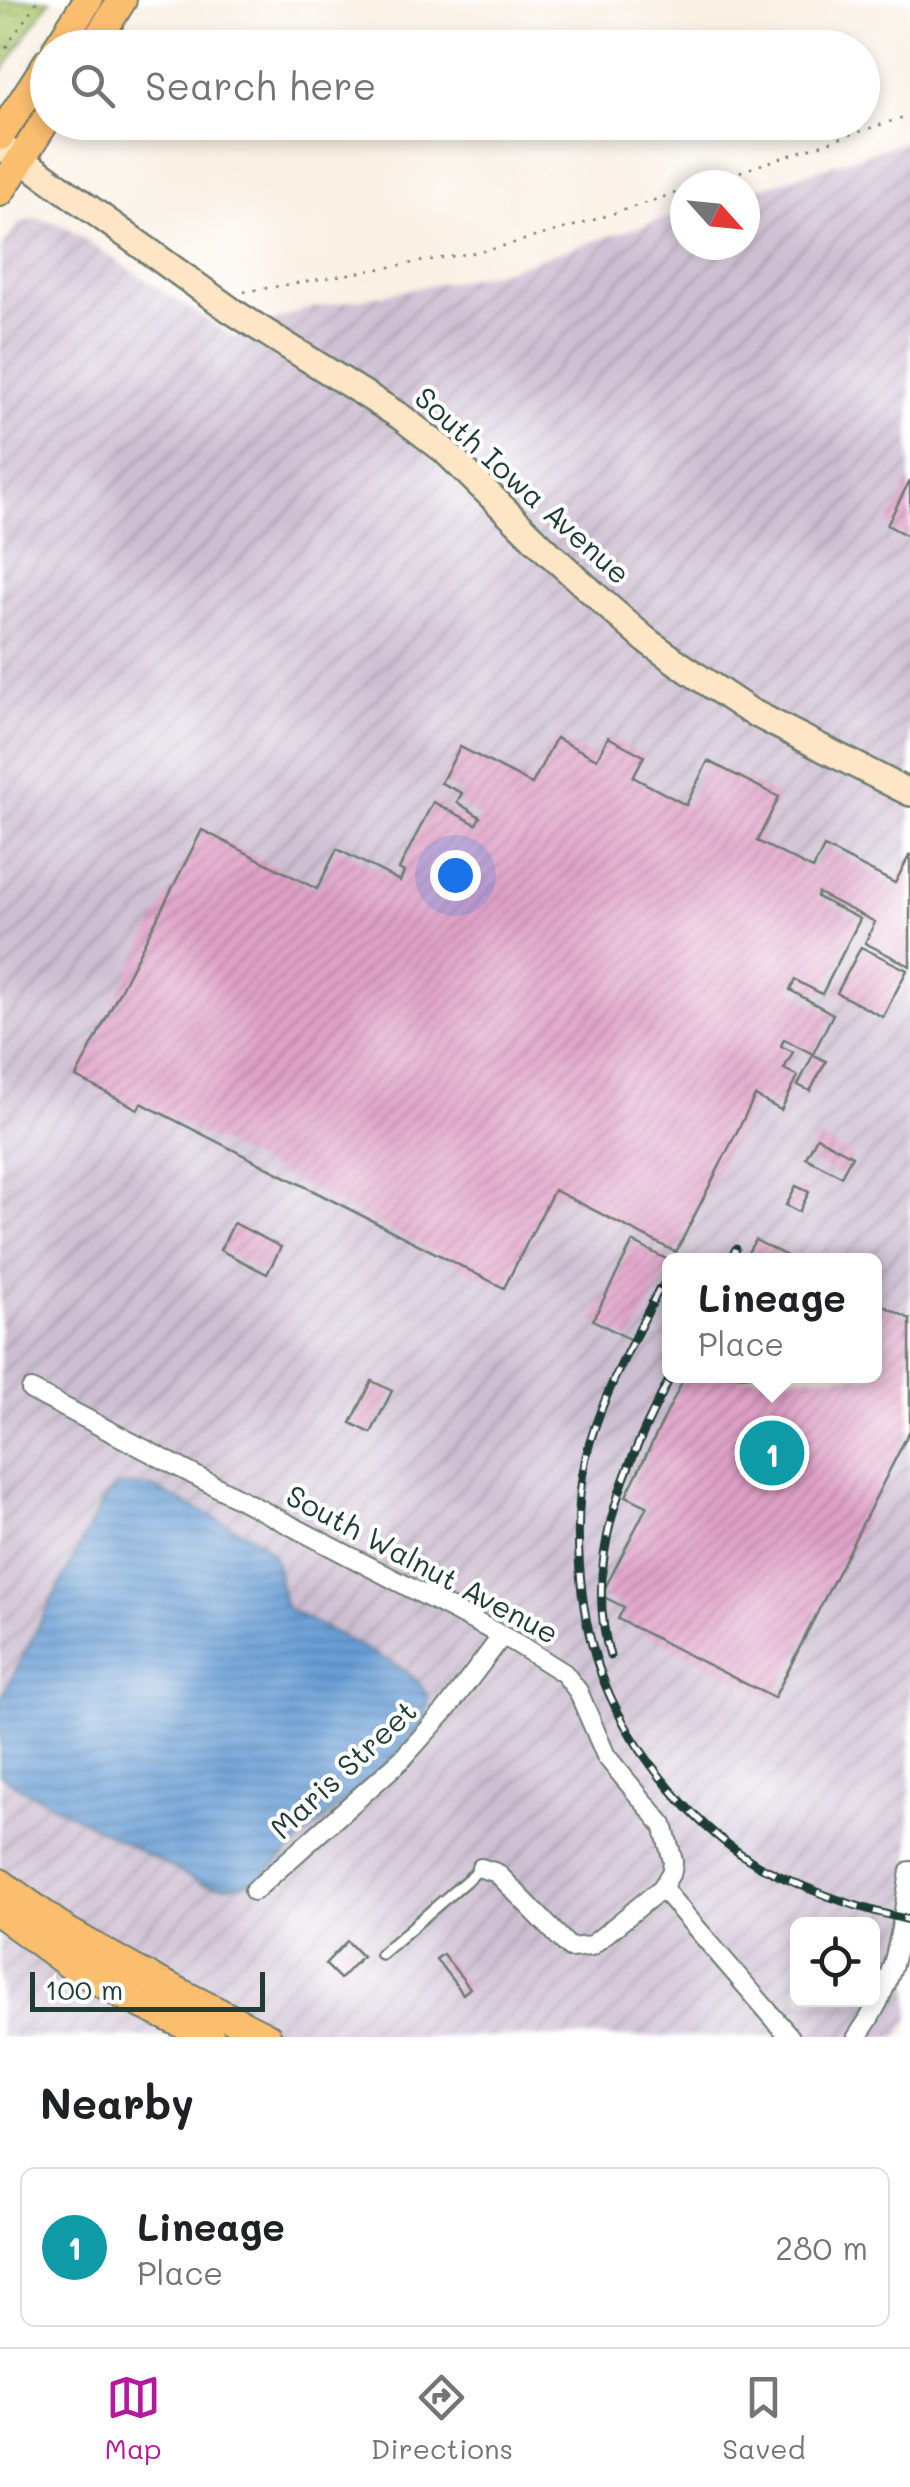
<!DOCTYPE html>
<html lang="en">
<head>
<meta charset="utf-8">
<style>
  body { margin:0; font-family:Mali,sans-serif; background:#f2f2f2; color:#202124 }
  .controls { position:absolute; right:30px; bottom:30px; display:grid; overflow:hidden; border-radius:15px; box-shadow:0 5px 15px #0003 }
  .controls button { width:90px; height:90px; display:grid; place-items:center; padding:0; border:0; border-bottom:2px solid #e0e0e0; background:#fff; color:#202124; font:50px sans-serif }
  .compass { position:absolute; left:670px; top:170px; width:90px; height:90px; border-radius:50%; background:#fff; box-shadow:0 5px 15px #0003; rotate:117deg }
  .scale { position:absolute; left:30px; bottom:25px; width:235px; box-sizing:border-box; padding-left:10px; border:5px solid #1f3d34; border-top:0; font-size:28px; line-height:35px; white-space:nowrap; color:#1f3d34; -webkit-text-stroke:8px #fff; paint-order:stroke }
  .you { position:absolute; left:455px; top:875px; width:35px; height:35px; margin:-25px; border:8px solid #fff; border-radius:50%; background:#1a73e8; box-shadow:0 0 0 15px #1a73e833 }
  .badge { display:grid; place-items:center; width:65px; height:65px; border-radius:50%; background:#b5179e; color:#fff; font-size:32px; font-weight:700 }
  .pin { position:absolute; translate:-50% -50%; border:5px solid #fff; box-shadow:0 2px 10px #0006 }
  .popup { position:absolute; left:662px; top:1253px; width:220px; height:130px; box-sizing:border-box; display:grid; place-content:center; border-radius:15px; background:#fff; filter:drop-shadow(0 2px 8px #0005); font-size:32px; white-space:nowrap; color:#757577 }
  .popup b { font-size:38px; color:#202124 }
  .popup::after { content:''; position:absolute; left:50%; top:100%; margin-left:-20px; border:20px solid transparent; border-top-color:#fff }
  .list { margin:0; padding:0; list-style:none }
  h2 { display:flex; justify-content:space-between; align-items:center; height:130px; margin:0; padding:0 40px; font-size:42px }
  h2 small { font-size:32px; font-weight:400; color:#757577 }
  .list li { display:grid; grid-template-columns:65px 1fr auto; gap:30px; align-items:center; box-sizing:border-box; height:160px; margin:0 20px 20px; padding:0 20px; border:2px solid #e0e0e0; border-radius:15px }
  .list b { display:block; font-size:38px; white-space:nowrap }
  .list p { margin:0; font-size:32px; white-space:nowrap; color:#757577 }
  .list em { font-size:32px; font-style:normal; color:#757577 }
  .icon { flex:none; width:55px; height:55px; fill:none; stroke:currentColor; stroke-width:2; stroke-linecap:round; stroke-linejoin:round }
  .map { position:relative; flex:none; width:910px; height:2037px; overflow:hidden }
  .search { position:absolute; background:#fff; box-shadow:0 5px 15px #0003; left:30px; right:30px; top:30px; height:110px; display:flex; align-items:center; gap:25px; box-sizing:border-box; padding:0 35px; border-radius:55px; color:#757577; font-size:38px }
  .sheet { height:310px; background:#fff }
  nav { display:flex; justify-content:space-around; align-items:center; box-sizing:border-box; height:140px; border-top:2px solid #e0e0e0; background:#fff; font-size:28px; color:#757577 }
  nav a { display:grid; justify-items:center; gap:5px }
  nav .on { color:#b5179e }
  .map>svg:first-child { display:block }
</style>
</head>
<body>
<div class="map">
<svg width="910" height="2037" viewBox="0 0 910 2037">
  <defs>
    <pattern id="industrial-furrows" width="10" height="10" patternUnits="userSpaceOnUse" patternTransform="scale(2.5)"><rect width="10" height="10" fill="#cdbed2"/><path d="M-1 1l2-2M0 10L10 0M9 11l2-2" fill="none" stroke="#a69cab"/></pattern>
    <pattern id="wetland-marsh" width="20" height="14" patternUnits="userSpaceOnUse" patternTransform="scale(2.5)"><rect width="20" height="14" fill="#abc56a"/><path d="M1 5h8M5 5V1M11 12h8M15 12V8" fill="none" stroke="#8ba158"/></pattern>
    <pattern id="water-rules" width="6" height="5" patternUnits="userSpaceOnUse" patternTransform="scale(2.5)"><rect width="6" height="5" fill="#699ed6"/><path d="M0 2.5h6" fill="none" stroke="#5682ae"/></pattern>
    <pattern id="building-hatch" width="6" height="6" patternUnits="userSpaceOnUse" patternTransform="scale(2.5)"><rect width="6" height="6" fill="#e1a1c8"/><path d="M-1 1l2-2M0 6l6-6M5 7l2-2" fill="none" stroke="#b684a3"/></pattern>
  </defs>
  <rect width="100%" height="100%" fill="#fff"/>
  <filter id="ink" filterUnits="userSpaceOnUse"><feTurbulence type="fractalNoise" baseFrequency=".01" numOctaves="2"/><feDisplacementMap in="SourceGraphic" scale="20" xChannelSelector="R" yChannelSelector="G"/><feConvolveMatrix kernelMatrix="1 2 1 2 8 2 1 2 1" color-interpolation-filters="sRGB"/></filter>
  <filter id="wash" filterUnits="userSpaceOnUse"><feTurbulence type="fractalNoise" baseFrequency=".0048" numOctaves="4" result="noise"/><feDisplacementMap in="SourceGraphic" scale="40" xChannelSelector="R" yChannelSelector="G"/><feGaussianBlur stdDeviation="2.25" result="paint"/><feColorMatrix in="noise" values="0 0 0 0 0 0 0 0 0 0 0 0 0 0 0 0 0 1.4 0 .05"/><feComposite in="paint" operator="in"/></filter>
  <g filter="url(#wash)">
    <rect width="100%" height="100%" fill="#faf0e3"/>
    <path fill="url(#industrial-furrows)" fill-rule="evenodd" d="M910 140V2019L898 2037H0V251L19 223 37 218 60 224 235 338 302 310 495 273 685 212V245H745V193ZM670 1260H874V1376H670ZM798 1924H872V2000H798Z"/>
    <polygon fill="url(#wetland-marsh)" stroke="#65814f" stroke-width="2.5" points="0,0 50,0 0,75"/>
    <path fill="url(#water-rules)" stroke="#446e85" stroke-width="2.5" d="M130 1485 154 1488 259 1540 274 1557 286 1608 402 1668C439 1696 433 1710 408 1744L258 1880C238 1887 223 1887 203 1884L21 1788 0 1774V1701L103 1501 116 1487Z"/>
    <g id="blocks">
      <g fill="url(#building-hatch)">
        <polygon points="910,480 910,537 887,525"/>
        <polygon points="608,737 644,756 633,777 686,805 708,761 779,797 757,841 813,869 824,847 895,883 910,854 910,966 865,943 875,922 818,893 817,897 860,919 822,994 795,980 790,990 833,1014 813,1054 784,1039 781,1046 793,1052 784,1069 798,1076 781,1110 755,1096 676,1252 554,1190 504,1288 141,1103 138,1109 76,1077 202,830 317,889 337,849 400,881 404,872 399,869 433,802 476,824 480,817 457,802 462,793 441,783 460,747 532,784 556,738 597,759"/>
        <polygon points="861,947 907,970 883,1017 837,993"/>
        <polygon points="813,1055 826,1061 810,1091 798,1085"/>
        <polygon points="817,1137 852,1156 841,1176 806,1158"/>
        <polygon points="796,1186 809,1192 799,1212 786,1205"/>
        <polygon points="234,1223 281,1247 267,1274 220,1250"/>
        <polygon points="755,1240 795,1260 744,1260"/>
        <polygon points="633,1242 670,1261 670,1264 631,1340 593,1320"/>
        <polygon points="874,1301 910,1319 910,1430 774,1698 618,1619 624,1607 604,1597 605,1588 647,1506 626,1496 685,1376 874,1376"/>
        <polygon points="372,1381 392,1391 371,1433 351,1423"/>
        <polygon points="347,1941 362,1956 340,1979 325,1964"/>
        <polygon points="443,1954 470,1988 463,1994 436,1959"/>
      </g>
    </g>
  </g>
  <g filter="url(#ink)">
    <use href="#blocks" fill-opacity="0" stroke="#6c7c71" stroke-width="2.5"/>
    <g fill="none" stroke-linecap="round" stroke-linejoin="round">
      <defs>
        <polyline id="service" points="381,1954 481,1868"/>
        <g id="minor">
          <polyline points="31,1390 516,1643 564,1673 578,1691 606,1756 663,1825 673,1861 672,1871 662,1888 591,1946 570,1948 497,1873 481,1868"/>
          <polyline points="662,1888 790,2037"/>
          <polyline points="254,1891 402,1759 446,1710 502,1636"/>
          <path d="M857 2037C897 1981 900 1937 910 1871"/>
        </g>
        <polyline id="secondary" points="0,146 21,159 232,311 401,417 445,451 549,553 605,604 646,640 688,670 748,710 910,793"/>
        <g id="trunk">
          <polyline points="57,48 88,0"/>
          <polyline points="92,48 122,0"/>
          <polyline points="0,136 48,62"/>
          <polyline points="0,192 48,117"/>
          <polyline points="0,1883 68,1932 131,1968 267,2037"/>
          <polyline points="0,1913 69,1964 127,1997 210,2037"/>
        </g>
      </defs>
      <use href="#service" stroke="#6c7c71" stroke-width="14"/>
      <use href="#minor" stroke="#6c7c71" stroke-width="22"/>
      <use href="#secondary" stroke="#6c7c71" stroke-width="30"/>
      <use href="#trunk" stroke="#6c7c71" stroke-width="32"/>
      <g stroke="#6c7c71" stroke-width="2.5" stroke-dasharray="2.5 8" stroke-linecap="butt">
        <polyline points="0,56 38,0"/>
        <polyline points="700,185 910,115"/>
        <polyline points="244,292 489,250 581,224 685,190"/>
      </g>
      <use href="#service" stroke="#fff" stroke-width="9"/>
      <use href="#minor" stroke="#fff" stroke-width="18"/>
      <use href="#secondary" stroke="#fde5c5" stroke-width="25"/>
      <use href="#trunk" stroke="#fbbd6e" stroke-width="28"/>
      <defs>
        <g id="rail">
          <polyline points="730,1260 736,1249"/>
          <path d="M659 1289C633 1343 600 1398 586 1457 572 1519 578 1608 599 1668 624 1742 687 1821 753 1862 761 1868 771 1871 780 1876 823 1896 864 1910 910 1920"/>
          <path d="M610 1656C582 1557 627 1462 671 1376"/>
        </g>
      </defs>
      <use href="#rail" stroke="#1f3d34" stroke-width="9"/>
      <use href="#rail" stroke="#fff" stroke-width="5" stroke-dasharray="15" stroke-linecap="butt"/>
    </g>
  </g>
  <g text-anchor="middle" stroke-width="8" stroke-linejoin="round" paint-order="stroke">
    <g font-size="30" fill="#1f3d34" stroke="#fff">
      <text transform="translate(522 486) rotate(42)" y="10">South Iowa Avenue</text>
      <text transform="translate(422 1565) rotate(28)" y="10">South Walnut Avenue</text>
      <text transform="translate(344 1770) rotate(-43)" y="10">Maris Street</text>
    </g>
  </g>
</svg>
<div class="controls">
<button><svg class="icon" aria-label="locate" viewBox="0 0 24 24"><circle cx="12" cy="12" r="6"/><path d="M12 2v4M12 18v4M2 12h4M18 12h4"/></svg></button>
</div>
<svg class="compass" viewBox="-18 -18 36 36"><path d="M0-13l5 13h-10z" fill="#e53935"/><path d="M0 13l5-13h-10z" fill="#757577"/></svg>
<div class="scale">100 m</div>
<div class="you"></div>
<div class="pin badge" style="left:772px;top:1453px;background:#0f9aa8">1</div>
<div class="popup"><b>Lineage</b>Place</div>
<div class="search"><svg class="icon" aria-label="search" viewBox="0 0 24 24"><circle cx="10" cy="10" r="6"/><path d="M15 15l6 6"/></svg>Search here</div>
</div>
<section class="sheet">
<h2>Nearby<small></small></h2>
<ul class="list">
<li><span class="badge" style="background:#0f9aa8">1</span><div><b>Lineage</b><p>Place</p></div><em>280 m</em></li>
</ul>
</section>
<nav>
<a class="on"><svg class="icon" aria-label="map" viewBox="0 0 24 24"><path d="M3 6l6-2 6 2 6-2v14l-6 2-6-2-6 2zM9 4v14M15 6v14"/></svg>Map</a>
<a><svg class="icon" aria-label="directions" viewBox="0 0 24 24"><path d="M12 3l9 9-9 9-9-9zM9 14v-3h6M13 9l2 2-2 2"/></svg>Directions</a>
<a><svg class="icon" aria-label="saved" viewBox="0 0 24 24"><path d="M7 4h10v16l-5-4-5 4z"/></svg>Saved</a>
</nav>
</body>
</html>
